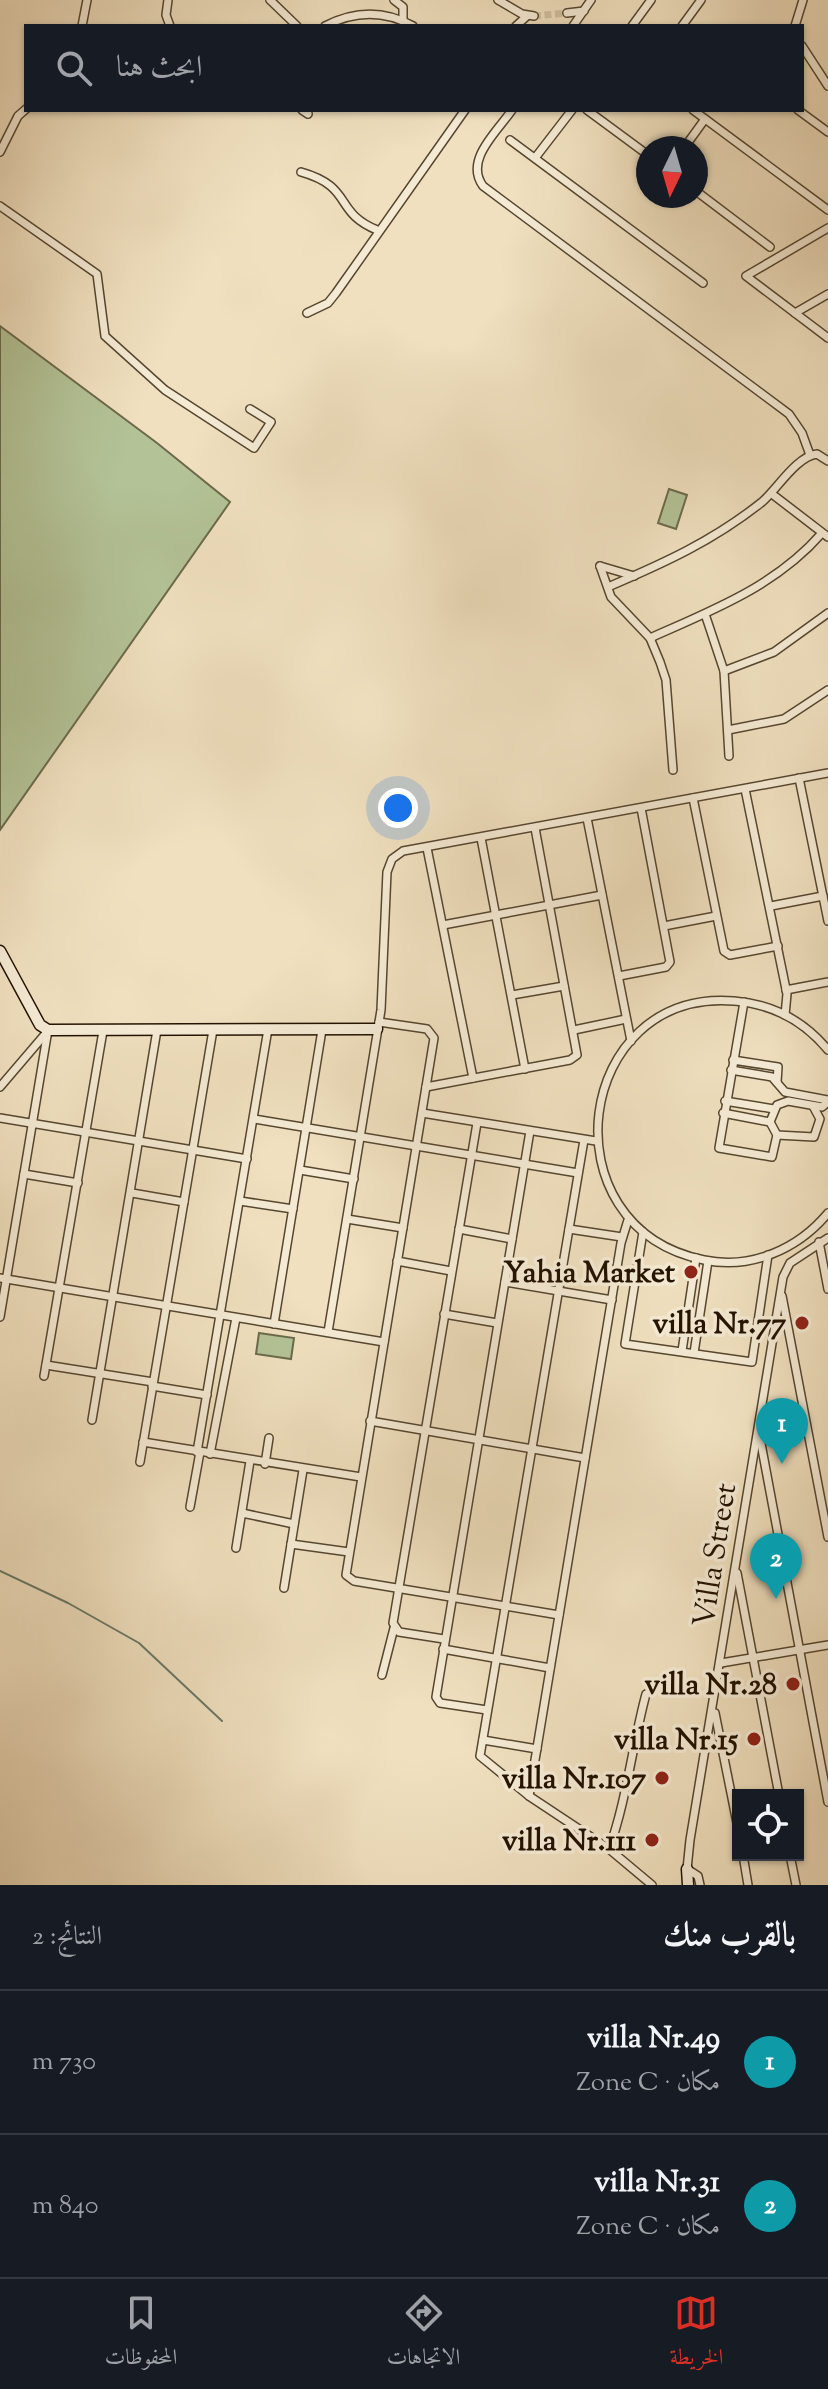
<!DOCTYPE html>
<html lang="ar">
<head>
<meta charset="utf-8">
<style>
  body { margin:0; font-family:"Sorts Mill Goudy",Amiri,serif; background:#20242c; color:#f1f3f6; direction:rtl }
  .controls { position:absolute; right:24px; bottom:24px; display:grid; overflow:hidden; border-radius:0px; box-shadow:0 2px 6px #0004 }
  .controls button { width:72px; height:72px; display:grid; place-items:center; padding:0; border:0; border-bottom:2px solid #363941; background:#171b24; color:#f1f3f6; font:40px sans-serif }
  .compass { position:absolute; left:636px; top:136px; width:72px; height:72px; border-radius:50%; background:#171b24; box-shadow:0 2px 6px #0004; rotate:185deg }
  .you { position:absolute; left:398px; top:808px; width:28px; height:28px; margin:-20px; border:6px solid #fff; border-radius:50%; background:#1a73e8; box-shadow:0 0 0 12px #1a73e833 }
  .badge { display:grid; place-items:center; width:52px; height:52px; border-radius:50%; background:#d93025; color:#fff; font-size:26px; font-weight:700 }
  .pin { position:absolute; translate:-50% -66px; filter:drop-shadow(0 2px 4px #0008) }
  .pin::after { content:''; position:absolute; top:42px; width:28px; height:24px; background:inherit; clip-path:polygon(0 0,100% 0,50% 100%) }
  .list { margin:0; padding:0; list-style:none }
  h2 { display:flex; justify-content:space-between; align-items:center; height:104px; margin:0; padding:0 32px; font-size:34px }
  h2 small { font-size:26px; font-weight:400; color:#9ea1a6 }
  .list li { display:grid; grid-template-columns:52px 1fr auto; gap:24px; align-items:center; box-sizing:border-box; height:144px; padding:0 32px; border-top:2px solid #363941 }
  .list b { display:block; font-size:30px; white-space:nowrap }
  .list p { margin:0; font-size:26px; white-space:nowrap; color:#9ea1a6 }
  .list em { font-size:26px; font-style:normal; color:#9ea1a6 }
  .icon { flex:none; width:44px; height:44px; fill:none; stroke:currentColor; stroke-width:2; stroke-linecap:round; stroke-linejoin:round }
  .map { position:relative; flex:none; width:828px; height:1885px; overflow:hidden; direction:ltr }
  .search { position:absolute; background:#171b24; box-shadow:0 2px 6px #0004; left:24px; right:24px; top:24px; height:88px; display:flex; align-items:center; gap:20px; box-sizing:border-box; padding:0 28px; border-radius:0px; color:#9ea1a6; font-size:30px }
  .sheet { height:392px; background:#171b24 }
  nav { display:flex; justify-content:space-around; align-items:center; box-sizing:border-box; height:112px; border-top:2px solid #363941; background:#171b24; font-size:22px; color:#9ea1a6 }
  nav a { display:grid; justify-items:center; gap:4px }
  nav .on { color:#d93025 }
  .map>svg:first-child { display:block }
</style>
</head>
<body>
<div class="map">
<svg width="828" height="1885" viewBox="0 0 828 1885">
  <rect width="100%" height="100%" fill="#f0e0bf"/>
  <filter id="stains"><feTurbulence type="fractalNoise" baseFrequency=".0025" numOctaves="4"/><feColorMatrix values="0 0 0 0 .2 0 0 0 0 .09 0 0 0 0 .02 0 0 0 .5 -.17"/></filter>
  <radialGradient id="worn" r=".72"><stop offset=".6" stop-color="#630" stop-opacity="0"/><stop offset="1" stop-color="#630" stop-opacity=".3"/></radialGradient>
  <g fill="#b3c397" stroke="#6b6a4c" stroke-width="2">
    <polygon points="0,326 157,443 230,502 0,830"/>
    <polygon points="669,489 687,495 676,529 658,523"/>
    <polygon points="259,1333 294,1338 291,1359 256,1354"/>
  </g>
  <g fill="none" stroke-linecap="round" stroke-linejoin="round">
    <polyline stroke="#6a7969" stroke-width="2" points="0,1571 68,1603 139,1643 222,1721"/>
    <polyline stroke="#d1c1a2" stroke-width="7" stroke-dasharray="7 3.5" stroke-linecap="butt" points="534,16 567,13"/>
    <defs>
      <g id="street">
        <polyline points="168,0 166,15 170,26"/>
        <polyline points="270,0 297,26"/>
        <polyline points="394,0 403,7 403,20"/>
        <polyline points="498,0 522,14 534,16"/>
        <polyline points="567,13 584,11"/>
        <polyline points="82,26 87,0"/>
        <path d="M325 26C354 11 384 10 413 26"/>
        <polyline points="516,26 527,16"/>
        <polyline points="573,26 591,0"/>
        <polyline points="632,26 651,0"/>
        <polyline points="682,26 701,0"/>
        <polyline points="795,26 803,0"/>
        <polyline points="802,46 828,86"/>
        <polyline points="302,110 308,114"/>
        <path d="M512 110C497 132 464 160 483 186L789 414 802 433 810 455"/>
        <polyline points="587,110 648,155"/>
        <polyline points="693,110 828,210"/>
        <polyline points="798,110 828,132"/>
        <polyline points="510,140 703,283"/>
        <polyline points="684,148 705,119"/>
        <polyline points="0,152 18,116 26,109"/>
        <polyline points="535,158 572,110"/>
        <path d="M301 172C354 187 333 212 377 230"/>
        <polyline points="696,191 770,247"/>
        <polyline points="0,206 97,274 105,336 165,390 254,448 271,422 250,409"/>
        <polyline points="828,228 746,276 828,338"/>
        <polyline points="307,313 328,303 336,293 465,110"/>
        <polyline points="795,313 828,294"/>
        <polyline points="772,494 828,537"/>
        <polyline points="600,566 611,597 650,638 660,662 666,680 673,770"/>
        <polyline points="600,566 634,576"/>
        <path d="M608 587C664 563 713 541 762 502 777 489 797 456 817 454L828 461"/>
        <polyline points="705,614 724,671 729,756"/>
        <path d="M650 638C713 610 776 586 822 533"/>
        <polyline points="724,671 774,652 828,613"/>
        <polyline points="728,730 784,719 828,690"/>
        <polyline points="799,778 828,921"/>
        <polyline points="745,789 787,994 785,1015"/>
        <polyline points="693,798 724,951 730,955 778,946"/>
        <polyline points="587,818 631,1041"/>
        <polyline points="481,838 525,1069"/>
        <polyline points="427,848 473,1078"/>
        <polyline points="771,906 823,896"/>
        <polyline points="443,925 602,895"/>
        <polyline points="664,926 716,916"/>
        <polyline points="619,976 666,967 670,962 641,808"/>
        <polyline points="786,990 828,982"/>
        <polyline points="512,995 564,986"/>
        <polyline points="744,1002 719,1148 772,1157 777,1135 770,1122 777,1105 788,1101 822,1107 828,1102"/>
        <polyline points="379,1022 427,1029 434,1038 346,1575 354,1581 559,1615"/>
        <polyline points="574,1030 626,1019"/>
        <path d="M828 1050C804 1021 772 1004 734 1001 575 988 543 1227 704 1260 751 1270 798 1249 828 1213"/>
        <polyline points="733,1060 778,1067 777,1082"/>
        <polyline points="731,1070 772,1077 785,1092 828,1100"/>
        <polyline points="0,1087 47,1032"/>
        <polyline points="426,1087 570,1060 577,1055 535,828"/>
        <polyline points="725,1101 774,1109"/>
        <polyline points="422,1113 596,1141"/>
        <polyline points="723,1113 770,1122"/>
        <polyline points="0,1118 247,1159"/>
        <polyline points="254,1119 578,1173"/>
        <polyline points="777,1135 814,1137 820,1119 813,1106"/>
        <polyline points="584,1140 480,1756 529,1796 609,1849 652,1885"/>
        <polyline points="300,1170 354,1179"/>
        <polyline points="24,1174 78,1183"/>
        <polyline points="132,1193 184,1202"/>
        <polyline points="240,1201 293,1209"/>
        <polyline points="347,1219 403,1228"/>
        <polyline points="459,1229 512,1239"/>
        <polyline points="569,1229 622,1237"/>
        <polyline points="643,1232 625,1344 752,1362 768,1255"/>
        <polyline points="819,1242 828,1289"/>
        <polyline points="397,1261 451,1271"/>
        <polyline points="0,1278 384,1342"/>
        <polyline points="505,1282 612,1300"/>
        <polyline points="782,1296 828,1537"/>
        <polyline points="444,1314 497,1323"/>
        <polyline points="0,1317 48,1030"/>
        <polyline points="274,1324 322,1030"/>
        <polyline points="328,1332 381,1010 387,872 392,859 403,851 828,773"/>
        <polyline points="682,1351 696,1258"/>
        <polyline points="694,1353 708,1261"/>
        <polyline points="46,1365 153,1382"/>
        <polyline points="44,1376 103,1031"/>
        <polyline points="152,1386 207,1395"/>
        <polyline points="92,1420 157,1030"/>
        <polyline points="370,1421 585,1458"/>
        <polyline points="760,1438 828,1802"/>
        <polyline points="143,1442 361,1477"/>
        <polyline points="197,1452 268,1029"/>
        <polyline points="210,1454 236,1318"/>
        <polyline points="140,1462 213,1030"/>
        <polyline points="265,1464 269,1438"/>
        <polyline points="190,1507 200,1452"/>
        <polyline points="242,1513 294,1524"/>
        <polyline points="291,1544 349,1552"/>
        <polyline points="236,1548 250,1461"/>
        <polyline points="737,1573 779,1795"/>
        <polyline points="284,1588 303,1470"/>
        <polyline points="444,1639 399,1632 393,1623 477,1123"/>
        <polyline points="443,1649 550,1668"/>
        <polyline points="721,1663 828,1645"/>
        <polyline points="382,1675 394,1628"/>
        <polyline points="487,1710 440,1703 436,1697 530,1131"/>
        <polyline points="715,1713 738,1828"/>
        <polyline points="483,1740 537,1749"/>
        <polyline points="529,1796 621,1243 628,1220"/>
        <path d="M609 1849C627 1799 632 1746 646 1694"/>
        <polyline points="743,1855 748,1885"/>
        <polyline points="790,1855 796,1885"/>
        <polyline points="700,1885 698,1876 687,1869 690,1840 783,1277 790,1263 828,1238"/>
      </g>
      <g id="secondary">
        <polyline points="0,951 40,1025 48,1030 377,1029"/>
        <polyline points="687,1869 688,1885"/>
      </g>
    </defs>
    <use href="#street" stroke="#564630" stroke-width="10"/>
    <use href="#secondary" stroke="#231200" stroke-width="13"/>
    <use href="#street" stroke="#f5ebd5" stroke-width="7"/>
    <use href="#secondary" stroke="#f5ebd5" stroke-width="10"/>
  </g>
  <g fill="#8f2418" stroke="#f5ebd5" stroke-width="3">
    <circle cx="691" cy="1272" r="8"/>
    <circle cx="802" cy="1323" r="8"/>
    <circle cx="793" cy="1684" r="8"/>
    <circle cx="754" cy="1739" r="8"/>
    <circle cx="662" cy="1778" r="8"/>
    <circle cx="652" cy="1840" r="8"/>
  </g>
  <g text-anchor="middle" stroke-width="7" stroke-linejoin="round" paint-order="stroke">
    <g font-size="30" font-weight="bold" fill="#231200" stroke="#f5ebd5" text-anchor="end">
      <text x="675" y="1282">Yahia Market</text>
      <text x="786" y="1333">villa Nr.77</text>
      <text x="777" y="1694">villa Nr.28</text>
      <text x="738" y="1749">villa Nr.15</text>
      <text x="646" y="1788">villa Nr.107</text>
      <text x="636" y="1850">villa Nr.111</text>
    </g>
    <g font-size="30" fill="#231200" stroke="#f5ebd5">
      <text transform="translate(714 1555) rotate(-81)" y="10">Villa Street</text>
    </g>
  </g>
  <rect width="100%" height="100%" filter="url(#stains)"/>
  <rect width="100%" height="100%" fill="url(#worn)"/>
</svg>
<div class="controls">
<button><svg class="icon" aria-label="locate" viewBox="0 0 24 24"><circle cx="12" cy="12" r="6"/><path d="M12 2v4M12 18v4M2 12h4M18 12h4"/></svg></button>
</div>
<svg class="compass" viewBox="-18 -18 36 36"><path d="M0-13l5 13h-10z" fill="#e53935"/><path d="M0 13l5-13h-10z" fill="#9ea1a6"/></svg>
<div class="you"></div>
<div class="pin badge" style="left:782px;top:1464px;background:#0f9aa8">1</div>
<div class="pin badge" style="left:776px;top:1599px;background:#0f9aa8">2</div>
<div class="search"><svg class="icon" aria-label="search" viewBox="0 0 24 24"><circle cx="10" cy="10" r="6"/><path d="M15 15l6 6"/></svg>ابحث هنا</div>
</div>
<section class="sheet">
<h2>بالقرب منك<small>النتائج: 2</small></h2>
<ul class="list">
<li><span class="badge" style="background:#0f9aa8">1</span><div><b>villa Nr.49</b><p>مكان · Zone C</p></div><em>730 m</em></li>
<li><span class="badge" style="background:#0f9aa8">2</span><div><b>villa Nr.31</b><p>مكان · Zone C</p></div><em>840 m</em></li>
</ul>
</section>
<nav>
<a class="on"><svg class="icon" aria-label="map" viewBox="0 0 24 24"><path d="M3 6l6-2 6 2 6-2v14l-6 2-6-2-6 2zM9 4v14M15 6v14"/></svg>الخريطة</a>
<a><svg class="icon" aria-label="directions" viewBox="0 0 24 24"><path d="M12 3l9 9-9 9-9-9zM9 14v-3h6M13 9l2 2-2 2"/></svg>الاتجاهات</a>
<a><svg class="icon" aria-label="saved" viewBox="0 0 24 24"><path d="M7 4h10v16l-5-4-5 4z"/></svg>المحفوظات</a>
</nav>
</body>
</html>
